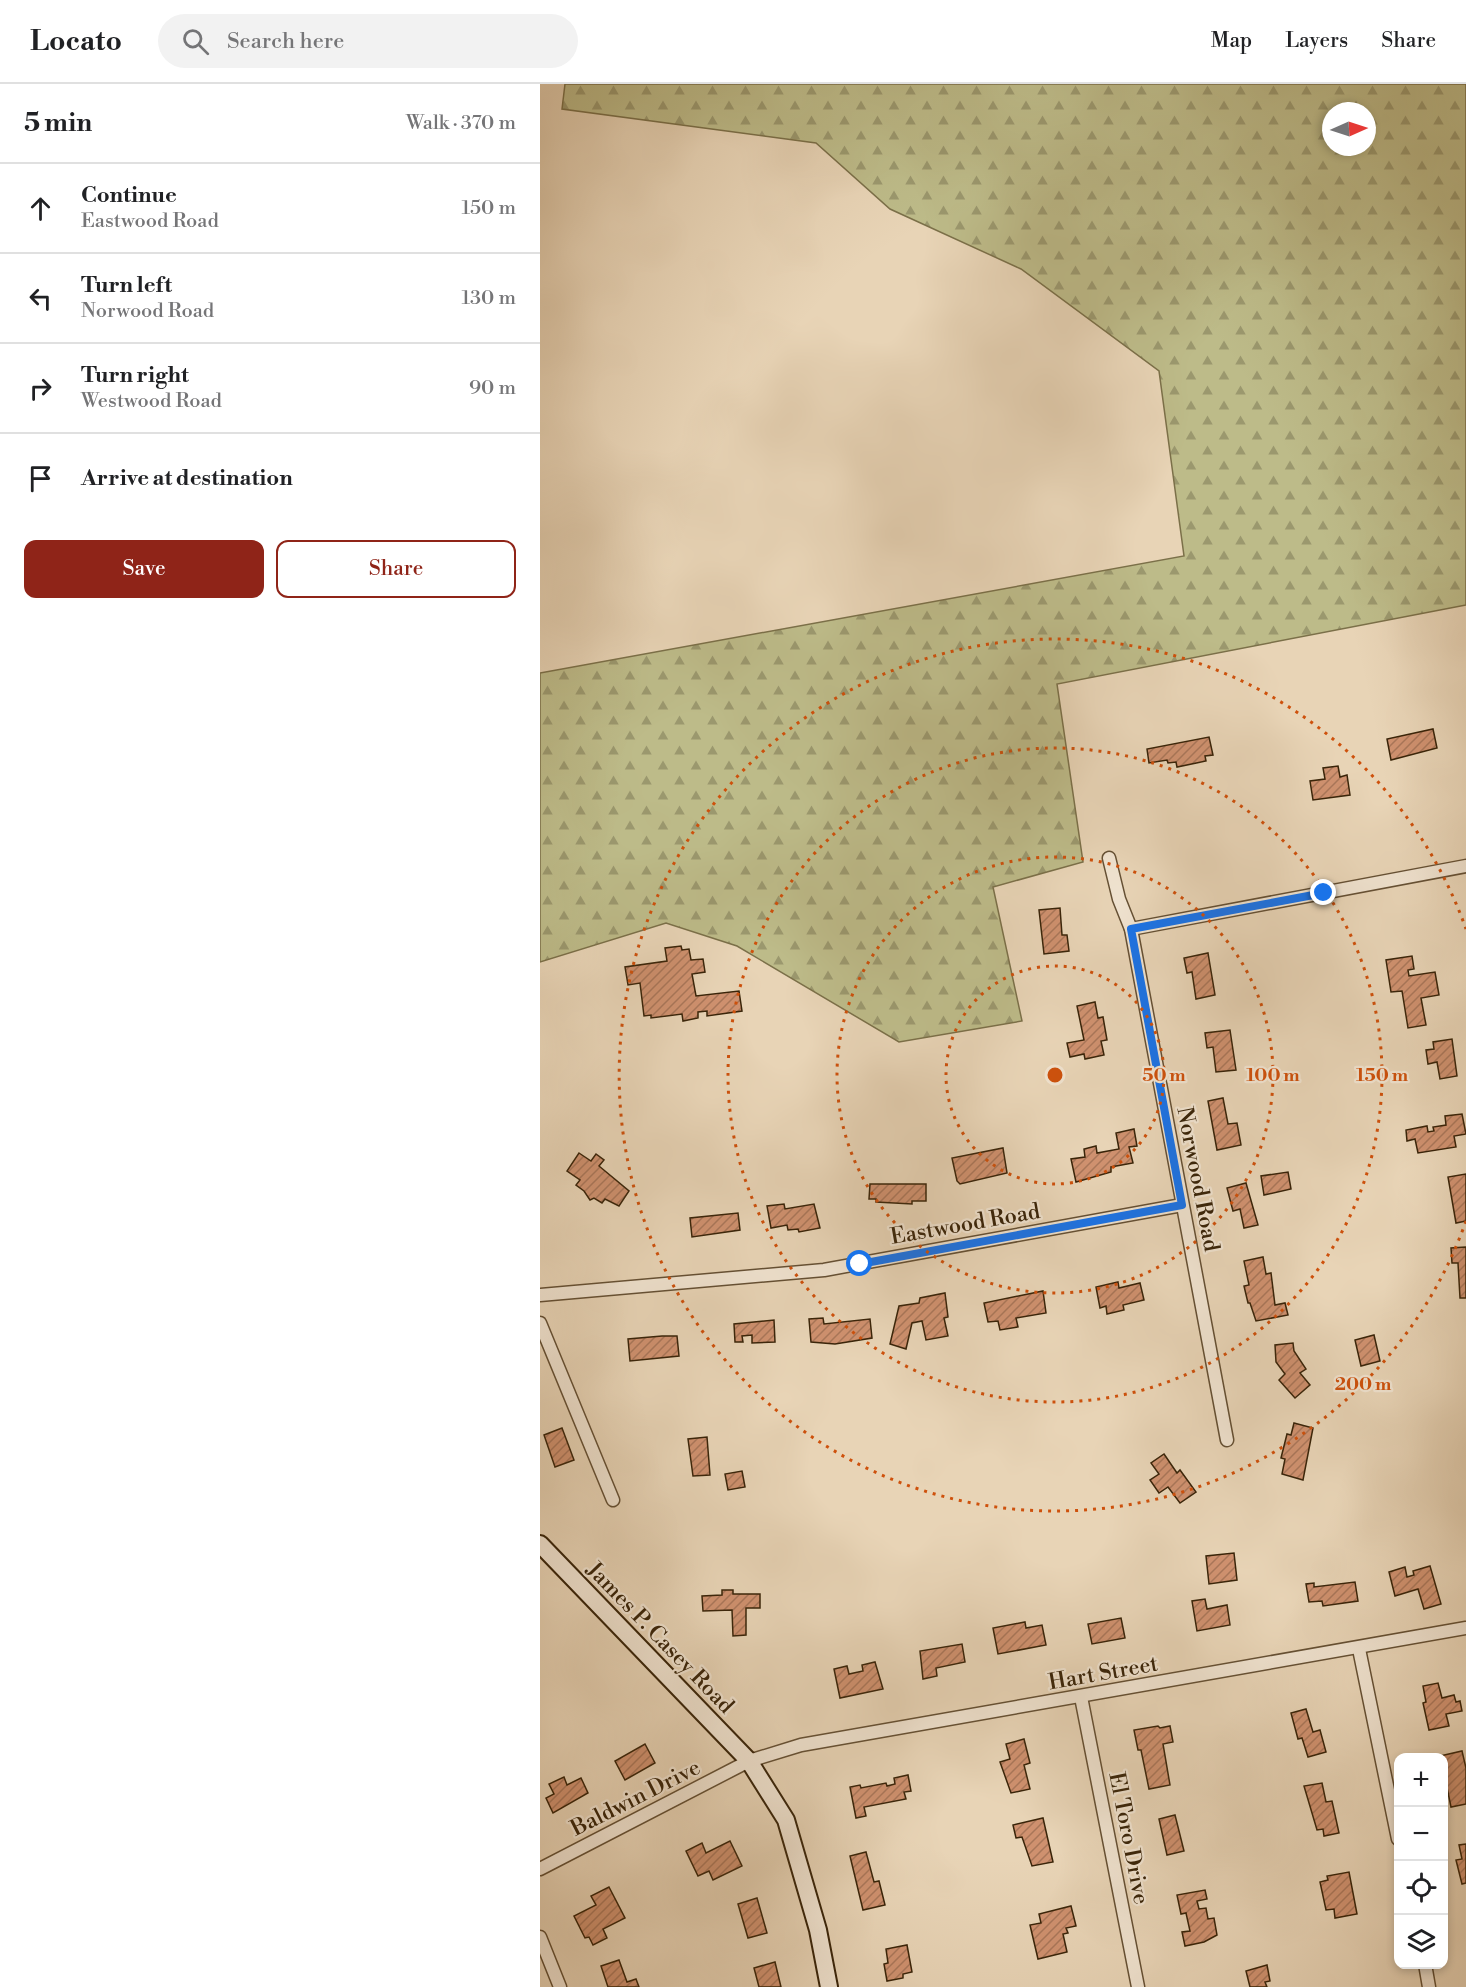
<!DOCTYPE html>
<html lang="en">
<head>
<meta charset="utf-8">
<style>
  body { margin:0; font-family:"Libre Bodoni",serif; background:#f2f2f2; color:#202124 }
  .controls { position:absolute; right:18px; bottom:18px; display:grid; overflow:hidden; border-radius:12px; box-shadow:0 3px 9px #0003 }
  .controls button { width:54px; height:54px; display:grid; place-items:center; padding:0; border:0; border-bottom:2px solid #e0e0e0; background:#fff; color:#202124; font:30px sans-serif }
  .compass { position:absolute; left:782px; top:18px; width:54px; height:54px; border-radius:50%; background:#fff; box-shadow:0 3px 9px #0003; rotate:87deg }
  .stop { position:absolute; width:18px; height:18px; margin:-14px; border:4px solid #1a73e8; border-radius:50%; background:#fff }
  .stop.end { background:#1a73e8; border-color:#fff; box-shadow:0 2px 6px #0008 }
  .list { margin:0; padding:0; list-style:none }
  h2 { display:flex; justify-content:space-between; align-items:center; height:78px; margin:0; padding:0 24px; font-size:26px }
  h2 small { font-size:20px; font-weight:400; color:#757577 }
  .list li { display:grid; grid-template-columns:39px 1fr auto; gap:18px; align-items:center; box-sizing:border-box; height:90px; padding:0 24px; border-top:2px solid #e0e0e0 }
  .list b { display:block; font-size:22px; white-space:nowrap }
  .list p { margin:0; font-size:20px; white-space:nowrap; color:#757577 }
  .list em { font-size:20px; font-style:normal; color:#757577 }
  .actions { display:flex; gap:12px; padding:18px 24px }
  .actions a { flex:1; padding:14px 0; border:2px solid #8f2418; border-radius:12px; text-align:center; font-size:21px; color:#8f2418 }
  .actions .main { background:#8f2418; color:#fff }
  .icon { flex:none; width:33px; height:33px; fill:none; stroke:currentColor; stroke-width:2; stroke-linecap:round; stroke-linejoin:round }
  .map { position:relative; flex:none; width:926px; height:1903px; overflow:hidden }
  header { display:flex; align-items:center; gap:36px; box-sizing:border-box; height:84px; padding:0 30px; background:#fff; border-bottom:2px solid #e0e0e0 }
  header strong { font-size:28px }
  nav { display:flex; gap:33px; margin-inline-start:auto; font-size:21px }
  .search { width:420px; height:54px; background:#f2f2f2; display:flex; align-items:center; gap:15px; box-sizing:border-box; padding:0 21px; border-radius:33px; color:#757577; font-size:22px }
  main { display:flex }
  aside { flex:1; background:#fff }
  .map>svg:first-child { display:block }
</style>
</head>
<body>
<header>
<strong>Locato</strong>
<div class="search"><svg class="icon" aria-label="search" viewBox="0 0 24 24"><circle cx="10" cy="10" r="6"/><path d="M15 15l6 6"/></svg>Search here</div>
<nav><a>Map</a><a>Layers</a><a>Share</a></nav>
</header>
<main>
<aside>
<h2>5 min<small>Walk · 370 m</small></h2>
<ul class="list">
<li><svg class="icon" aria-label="ahead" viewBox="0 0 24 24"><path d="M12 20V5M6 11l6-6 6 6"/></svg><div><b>Continue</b><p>Eastwood Road</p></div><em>150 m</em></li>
<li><svg class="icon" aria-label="left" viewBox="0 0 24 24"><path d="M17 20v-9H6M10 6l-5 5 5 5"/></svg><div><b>Turn left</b><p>Norwood Road</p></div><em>130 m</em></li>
<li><svg class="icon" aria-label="right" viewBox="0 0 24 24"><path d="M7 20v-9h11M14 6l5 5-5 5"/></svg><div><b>Turn right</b><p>Westwood Road</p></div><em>90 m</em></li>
<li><svg class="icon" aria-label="arrive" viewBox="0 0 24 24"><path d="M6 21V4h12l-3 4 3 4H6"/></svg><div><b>Arrive at destination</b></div></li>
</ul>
<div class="actions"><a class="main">Save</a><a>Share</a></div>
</aside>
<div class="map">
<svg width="926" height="1903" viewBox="0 0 926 1903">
  <defs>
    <pattern id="forest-firs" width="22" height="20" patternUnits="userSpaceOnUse" patternTransform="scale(1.5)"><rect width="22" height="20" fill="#bdbb89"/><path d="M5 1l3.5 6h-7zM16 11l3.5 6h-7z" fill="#9b986e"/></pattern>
    <pattern id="building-hatch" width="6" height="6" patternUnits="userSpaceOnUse" patternTransform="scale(1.5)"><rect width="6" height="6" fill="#cf916f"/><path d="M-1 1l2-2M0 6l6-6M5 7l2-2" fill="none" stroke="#a97659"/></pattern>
  </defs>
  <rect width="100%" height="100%" fill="#e8d4b6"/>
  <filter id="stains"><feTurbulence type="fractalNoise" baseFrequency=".00333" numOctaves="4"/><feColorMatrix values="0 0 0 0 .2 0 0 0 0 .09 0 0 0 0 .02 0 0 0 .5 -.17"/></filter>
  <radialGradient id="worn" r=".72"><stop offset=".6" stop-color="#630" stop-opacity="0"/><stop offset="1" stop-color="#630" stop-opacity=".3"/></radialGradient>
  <path fill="url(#forest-firs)" stroke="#7b7049" stroke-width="1.5" fill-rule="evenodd" d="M25 0H926V521L517 600 543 778 453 803 482 937 359 958 197 862 126 839 0 878V589L644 472 619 287 481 185 350 125 276 59 22 25ZM791 27H827V63H791Z"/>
  <g fill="url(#building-hatch)" stroke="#392409" stroke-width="1.5">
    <polygon points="893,645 897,664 851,676 847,655"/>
    <polygon points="669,653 673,671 665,672 666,677 637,683 636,678 628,679 627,676 609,679 607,665"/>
    <polygon points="798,682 800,693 807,691 810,711 773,716 770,697 785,695 783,684"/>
    <polygon points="520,824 522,851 527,851 529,867 504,870 499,826"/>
    <polygon points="141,862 142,866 149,865 151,876 163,875 165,888 152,890 156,912 199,907 202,927 167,932 167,927 158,928 158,934 143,937 142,930 111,934 111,931 104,932 100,899 88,901 85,883 127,877 125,864"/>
    <polygon points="668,869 675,911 656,915 652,888 647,889 644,874"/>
    <polygon points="872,872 874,885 868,886 869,892 895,888 899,911 881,914 886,941 868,944 862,907 851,908 846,876"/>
    <polygon points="555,918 558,934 563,933 567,956 561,957 564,971 545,975 544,970 530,973 527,959 544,956 537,922"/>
    <polygon points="690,946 696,986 676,988 673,963 667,964 665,949"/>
    <polygon points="912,955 917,992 900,995 897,978 888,980 886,966 894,965 893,958"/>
    <polygon points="683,1014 688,1040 697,1039 701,1061 677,1066 668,1017"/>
    <polygon points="922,1030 926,1050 914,1052 916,1063 878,1069 875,1055 867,1057 866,1046 887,1042 888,1048 894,1047 893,1043 906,1041 905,1032"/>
    <polygon points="594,1045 597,1062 589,1063 593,1079 571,1083 571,1088 536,1098 531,1075 545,1073 544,1065 556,1062 557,1069 579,1065 576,1049"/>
    <polygon points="463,1064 467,1089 420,1100 417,1097 412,1074"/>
    <polygon points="39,1069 51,1077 56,1070 64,1076 59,1082 89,1107 79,1122 65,1115 62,1119 54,1114 50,1116 44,1107 36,1101 40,1096 27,1087"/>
    <polygon points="748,1088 751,1105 724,1111 721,1092"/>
    <polygon points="926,1090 926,1137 916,1139 908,1093"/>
    <polygon points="706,1099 718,1141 704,1144 700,1125 693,1127 687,1104"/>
    <polygon points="330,1100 386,1100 386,1117 372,1117 372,1120 336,1118 336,1115 329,1115"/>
    <polygon points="244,1120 245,1125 274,1120 280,1144 259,1148 258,1145 248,1146 247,1141 231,1144 227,1122"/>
    <polygon points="198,1129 200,1146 152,1153 150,1134"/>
    <polygon points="926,1163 926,1214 920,1214 918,1179 912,1179 911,1164"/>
    <polygon points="723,1173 726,1190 731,1189 735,1221 745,1219 748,1231 716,1237 710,1219 708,1219 704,1202 709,1201 704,1177"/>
    <polygon points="578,1198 579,1204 600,1199 604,1216 583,1221 584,1226 567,1230 566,1222 560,1224 556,1203"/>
    <polygon points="503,1207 506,1229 476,1234 478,1243 460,1246 458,1237 448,1238 444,1219"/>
    <polygon points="405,1209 408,1233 404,1234 408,1252 386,1256 382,1237 372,1239 366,1265 350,1260 359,1222 379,1219 380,1214"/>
    <polygon points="283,1234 284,1240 330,1235 332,1254 295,1260 271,1258 269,1235"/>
    <polygon points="234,1236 235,1258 212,1259 212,1251 202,1252 203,1258 195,1258 194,1240"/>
    <polygon points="834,1251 840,1277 821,1282 815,1256"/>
    <polygon points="122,1252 137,1252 139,1272 90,1277 88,1255"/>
    <polygon points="753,1259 754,1267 766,1285 760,1289 770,1301 755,1314 739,1296 745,1290 736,1278 735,1261"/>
    <polygon points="754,1339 773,1344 763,1396 742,1390 745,1375 741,1374 747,1350 751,1351"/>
    <polygon points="22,1344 34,1376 15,1383 4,1351"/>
    <polygon points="167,1353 170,1391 153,1392 148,1355"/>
    <polygon points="624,1370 637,1389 640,1386 656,1408 640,1419 628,1403 619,1409 610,1396 619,1390 611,1379"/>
    <polygon points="202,1387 205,1403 188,1406 185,1390"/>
    <polygon points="694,1469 697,1496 669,1500 666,1472"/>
    <polygon points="890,1482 901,1520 884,1525 878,1505 855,1512 849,1488 865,1483 867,1493 874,1491 873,1487"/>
    <polygon points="815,1498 818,1517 783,1522 782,1517 769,1518 766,1500 774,1499 774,1503"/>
    <polygon points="182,1506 193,1506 193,1510 220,1510 220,1524 206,1524 206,1551 193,1552 192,1526 163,1527 162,1512 182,1511"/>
    <polygon points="665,1515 667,1525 687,1521 690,1541 657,1547 652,1517"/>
    <polygon points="581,1534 585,1554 552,1560 548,1540"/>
    <polygon points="485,1538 486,1544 502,1541 506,1561 458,1570 453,1544"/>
    <polygon points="422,1560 425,1578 396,1584 397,1592 383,1595 380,1567"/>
    <polygon points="335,1578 343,1605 300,1614 294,1585 307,1582 309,1590 323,1587 322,1581"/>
    <polygon points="898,1599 902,1614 914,1611 916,1618 920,1617 922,1627 906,1630 909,1642 889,1646 883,1619 886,1618 883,1602"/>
    <polygon points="766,1625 773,1648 780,1646 786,1668 768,1673 762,1654 758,1655 751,1629"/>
    <polygon points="618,1642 620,1644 630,1642 633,1658 623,1660 630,1701 609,1705 601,1666 598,1666 594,1646"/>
    <polygon points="484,1655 490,1679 484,1681 490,1705 471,1709 460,1678 470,1675 466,1660"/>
    <polygon points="105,1660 115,1679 85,1696 75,1677"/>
    <polygon points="922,1667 926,1684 926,1720 911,1723 904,1689 904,1674 900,1672"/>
    <polygon points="368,1691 371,1707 364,1708 366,1715 324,1723 326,1732 316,1734 310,1703 320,1701 321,1704 346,1699 347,1702 355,1700 354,1694"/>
    <polygon points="24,1693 27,1701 41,1694 48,1709 13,1729 6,1714 14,1710 9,1700"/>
    <polygon points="782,1699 786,1718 792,1717 799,1749 784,1752 783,1745 777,1746 764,1702"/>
    <polygon points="635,1731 644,1767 627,1771 619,1735"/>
    <polygon points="503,1734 513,1778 492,1782 482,1753 476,1754 473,1741"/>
    <polygon points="190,1757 202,1782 173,1796 169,1787 158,1792 146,1767 162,1759 166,1769"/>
    <polygon points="926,1760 926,1799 922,1800 916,1776 922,1775 919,1761"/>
    <polygon points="326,1768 334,1798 339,1797 345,1821 323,1826 310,1772"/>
    <polygon points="809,1788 817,1830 795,1834 794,1825 786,1826 780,1798 788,1796 787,1792"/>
    <polygon points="69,1803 85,1834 63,1845 67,1854 53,1861 49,1853 45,1854 34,1832 56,1821 51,1812"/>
    <polygon points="665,1806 667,1815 657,1817 659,1825 666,1824 668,1835 674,1834 677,1851 664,1858 645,1862 642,1848 650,1847 646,1829 641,1830 637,1811"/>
    <polygon points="217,1814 227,1849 208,1854 198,1820"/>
    <polygon points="531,1822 536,1842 526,1844 528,1849 523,1850 527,1868 498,1875 490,1841 501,1839 499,1830"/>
    <polygon points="367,1861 372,1888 363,1890 363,1894 347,1897 344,1880 348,1879 346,1865"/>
    <polygon points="79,1876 87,1898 96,1895 99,1903 68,1903 61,1882"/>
    <polygon points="235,1878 241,1903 219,1903 214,1884"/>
    <polygon points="727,1881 730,1897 725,1898 727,1903 710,1903 706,1887"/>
  </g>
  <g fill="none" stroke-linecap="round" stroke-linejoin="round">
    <defs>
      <g id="street">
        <polyline points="569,774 579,815 591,845 687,1356"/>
        <polyline points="591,845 926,782"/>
        <polyline points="0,1211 284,1186 642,1121"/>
        <polyline points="0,1239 73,1416"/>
        <polyline points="819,1565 858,1755"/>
        <polyline points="541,1613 598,1903"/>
        <polyline points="0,1785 209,1677 261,1661 926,1544"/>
        <polyline points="0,1853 20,1903"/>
        <polyline points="885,1880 889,1903"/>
      </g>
      <polyline id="secondary" points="0,1460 209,1677 246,1736 278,1846 289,1903"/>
    </defs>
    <use href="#street" stroke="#655034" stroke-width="15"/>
    <use href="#secondary" stroke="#392409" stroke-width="20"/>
    <use href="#street" stroke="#f0e3d0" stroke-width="12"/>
    <use href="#secondary" stroke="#f0e3d0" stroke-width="16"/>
  </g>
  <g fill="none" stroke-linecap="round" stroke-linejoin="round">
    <polyline stroke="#1a73e8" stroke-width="8" points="320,1180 642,1121 591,845 784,809"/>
  </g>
  <g fill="none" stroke="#ce510c" stroke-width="3" stroke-dasharray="3 6">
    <circle cx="515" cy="991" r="109"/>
    <circle cx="515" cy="991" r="218"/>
    <circle cx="515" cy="991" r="327"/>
    <path d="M926 1137A436 436 0 1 1 926 845"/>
  </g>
  <g text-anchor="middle" stroke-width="4.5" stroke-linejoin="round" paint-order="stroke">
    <g font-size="22" fill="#392409" stroke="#f0e3d0">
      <text transform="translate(659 1095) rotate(79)" y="8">Norwood Road</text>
      <text transform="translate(425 1139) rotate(-10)" y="8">Eastwood Road</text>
      <text transform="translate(121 1553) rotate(46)" y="8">James P. Casey Road</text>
      <text transform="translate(563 1588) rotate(-10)" y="8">Hart Street</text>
      <text transform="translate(95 1713) rotate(-27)" y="8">Baldwin Drive</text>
      <text transform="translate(590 1754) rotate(79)" y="8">El Toro Drive</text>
    </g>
  </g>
  <circle cx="515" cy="991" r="9" fill="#ce510c" stroke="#f0e3d0" stroke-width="3"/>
  <g font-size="18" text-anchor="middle" font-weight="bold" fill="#ce510c" stroke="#f0e3d0" stroke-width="4.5" stroke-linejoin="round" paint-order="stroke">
    <text x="624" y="997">50 m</text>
    <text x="733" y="997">100 m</text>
    <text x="842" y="997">150 m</text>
    <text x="823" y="1306">200 m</text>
  </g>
  <rect width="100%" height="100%" filter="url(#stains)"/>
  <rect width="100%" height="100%" fill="url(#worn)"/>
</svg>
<div class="controls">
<button>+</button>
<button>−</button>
<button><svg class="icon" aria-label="locate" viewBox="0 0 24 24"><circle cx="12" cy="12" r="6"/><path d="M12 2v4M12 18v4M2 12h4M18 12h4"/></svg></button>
<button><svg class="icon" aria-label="layers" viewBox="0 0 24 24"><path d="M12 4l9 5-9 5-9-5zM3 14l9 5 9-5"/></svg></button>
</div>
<svg class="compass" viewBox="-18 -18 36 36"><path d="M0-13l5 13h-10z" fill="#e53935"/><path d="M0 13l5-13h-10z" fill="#757577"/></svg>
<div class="stop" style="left:320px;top:1180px"></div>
<div class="stop end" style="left:784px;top:809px"></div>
</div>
</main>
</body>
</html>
